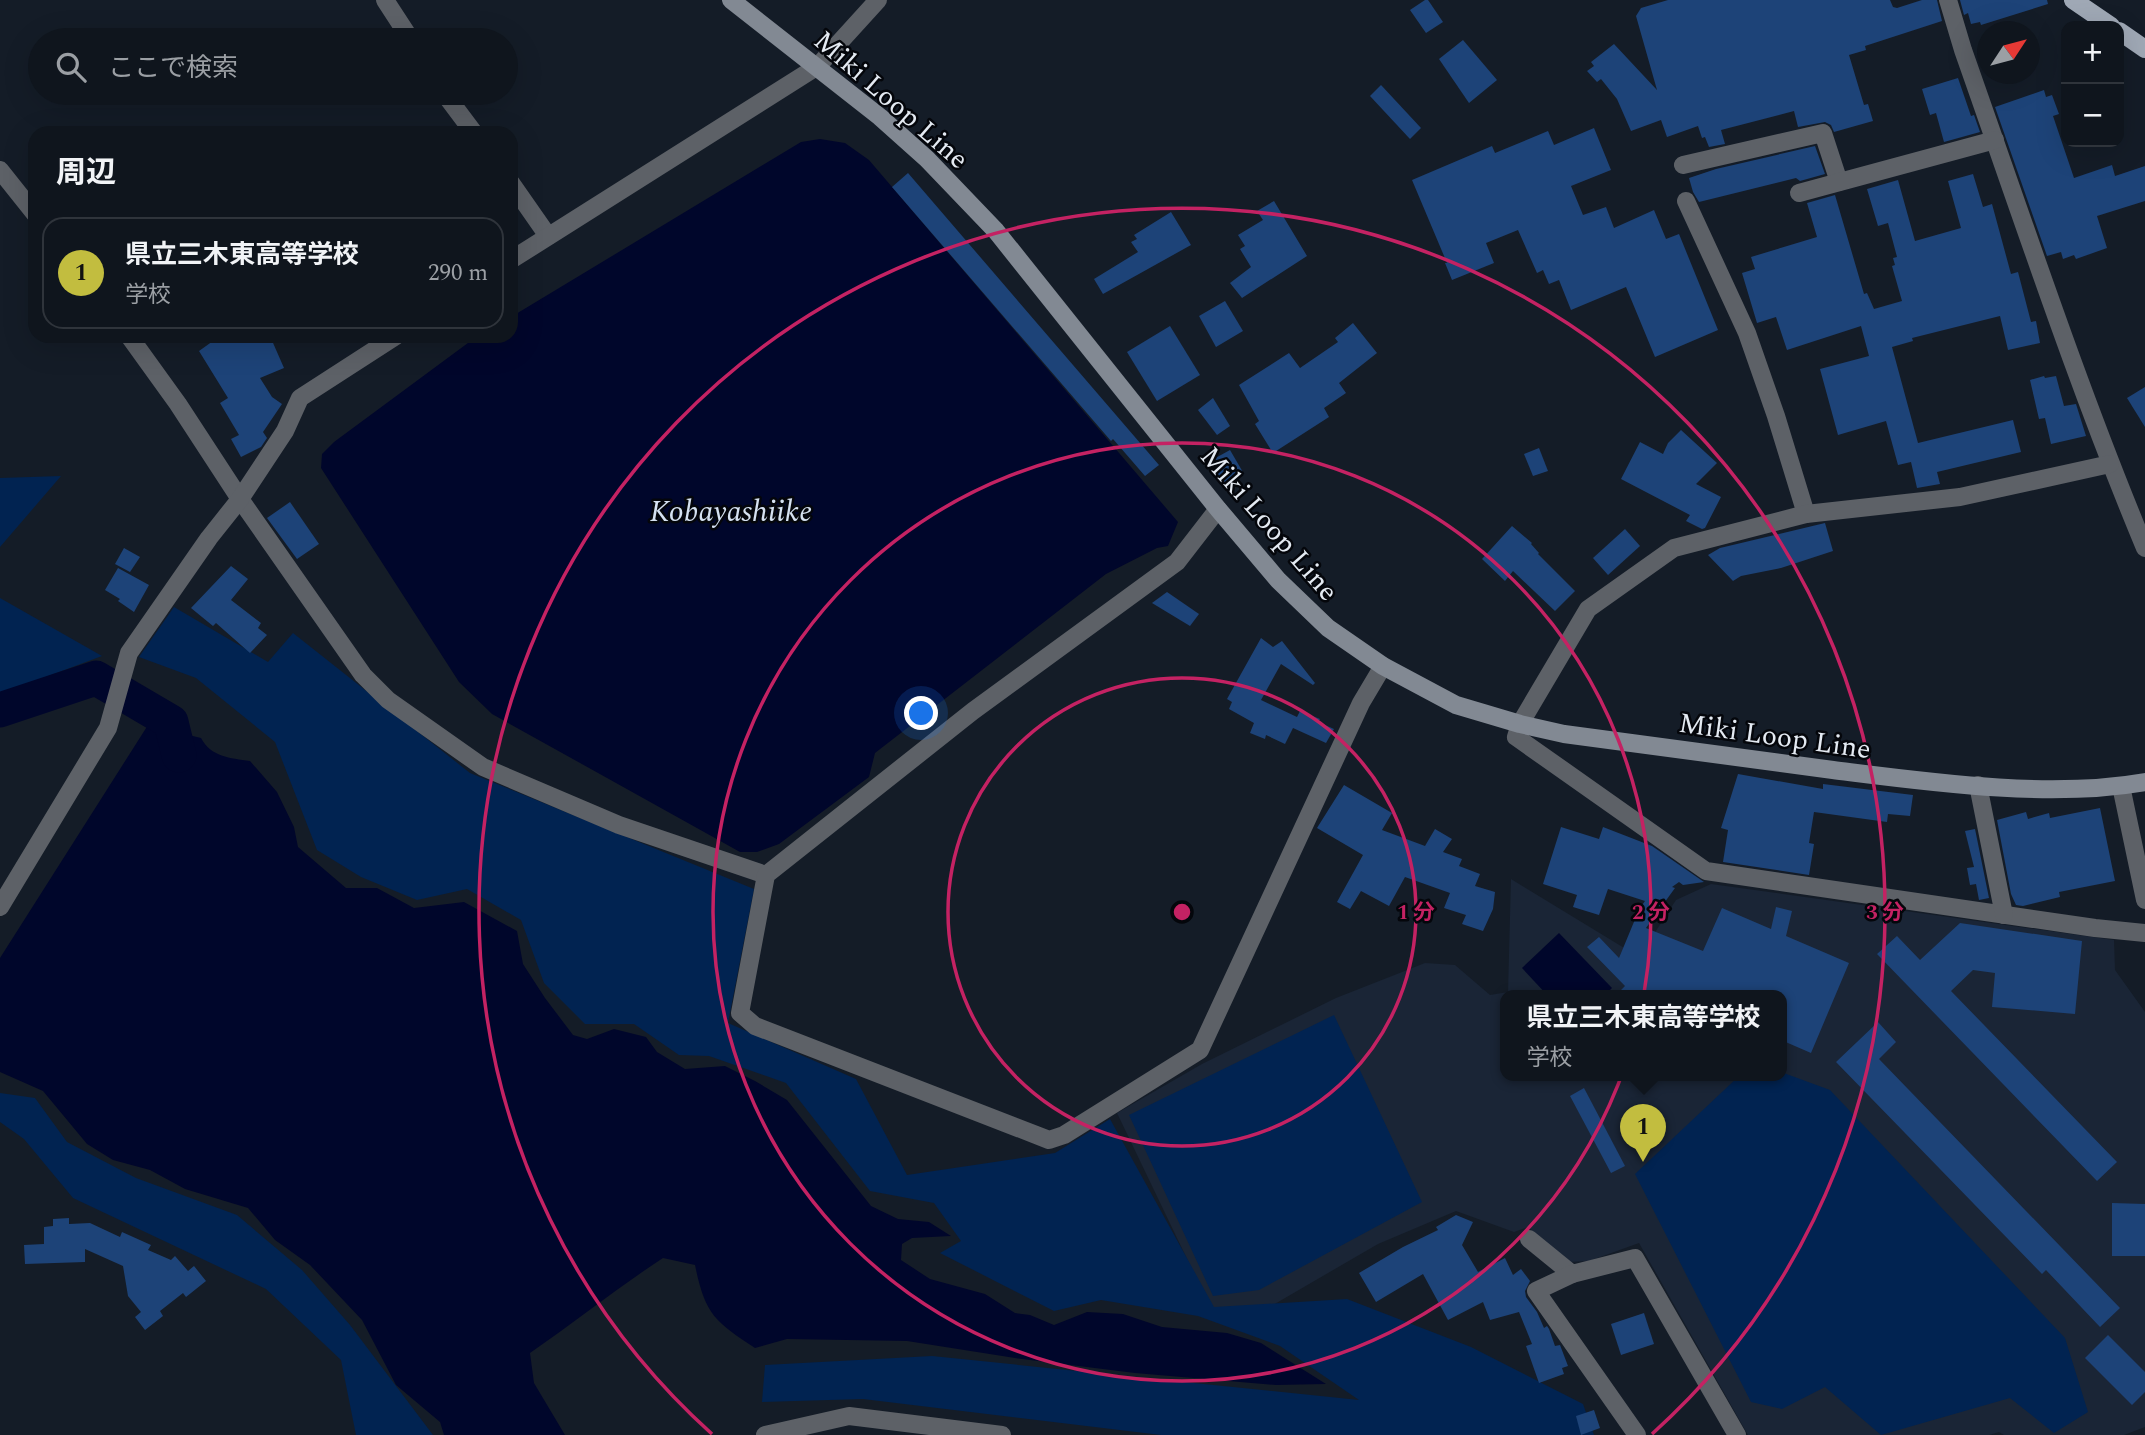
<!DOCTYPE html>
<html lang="ja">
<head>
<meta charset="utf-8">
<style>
  body { margin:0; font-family:Spectral,"Noto Sans JP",serif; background:#181e26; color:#f1f3f6 }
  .controls { position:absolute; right:21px; top:21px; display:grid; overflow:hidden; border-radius:14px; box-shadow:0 7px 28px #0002 }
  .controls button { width:63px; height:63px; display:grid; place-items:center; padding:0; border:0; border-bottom:2px solid #2f343b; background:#0f151d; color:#f1f3f6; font:35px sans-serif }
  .compass { position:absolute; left:1977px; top:21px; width:63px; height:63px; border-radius:50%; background:#0f151d; box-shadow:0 7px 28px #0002; rotate:54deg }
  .you { position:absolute; left:922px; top:714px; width:24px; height:24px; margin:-18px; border:5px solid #fff; border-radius:50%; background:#1a73e8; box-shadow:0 0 0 10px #1a73e833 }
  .badge { display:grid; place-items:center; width:46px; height:46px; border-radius:50%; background:#c2bd3f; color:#111; font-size:23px; font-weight:700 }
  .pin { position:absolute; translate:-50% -58px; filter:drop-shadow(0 2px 4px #0008) }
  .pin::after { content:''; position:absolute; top:37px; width:24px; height:21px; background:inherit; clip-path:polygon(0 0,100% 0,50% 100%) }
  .popup { position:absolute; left:1500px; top:990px; width:287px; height:91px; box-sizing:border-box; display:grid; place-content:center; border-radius:14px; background:#0f151d; filter:drop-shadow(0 2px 5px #0005); font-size:23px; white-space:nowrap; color:#9b9fa4 }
  .popup b { font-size:26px; color:#f1f3f6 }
  .popup::after { content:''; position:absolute; left:50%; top:100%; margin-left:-14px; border:14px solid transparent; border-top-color:#0f151d }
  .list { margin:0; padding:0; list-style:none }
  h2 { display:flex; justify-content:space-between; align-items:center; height:91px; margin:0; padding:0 28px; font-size:30px }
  h2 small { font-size:23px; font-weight:400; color:#9b9fa4 }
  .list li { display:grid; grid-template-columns:46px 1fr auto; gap:21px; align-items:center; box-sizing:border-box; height:112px; margin:0 14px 14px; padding:0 14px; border:2px solid #2f343b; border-radius:21px }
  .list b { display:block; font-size:26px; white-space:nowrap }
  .list p { margin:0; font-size:23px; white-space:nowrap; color:#9b9fa4 }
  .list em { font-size:23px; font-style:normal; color:#9b9fa4 }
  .icon { flex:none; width:38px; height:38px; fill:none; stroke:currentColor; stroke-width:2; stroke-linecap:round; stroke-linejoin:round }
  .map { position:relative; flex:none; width:2145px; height:1435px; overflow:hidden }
  .search { position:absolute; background:#0f151d; box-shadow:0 7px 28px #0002; left:28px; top:28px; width:490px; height:77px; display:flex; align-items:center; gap:18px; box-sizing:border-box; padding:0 24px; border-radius:38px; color:#9b9fa4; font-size:26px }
  .panel { position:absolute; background:#0f151d; box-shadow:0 7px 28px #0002; left:28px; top:126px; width:490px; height:217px; border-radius:21px }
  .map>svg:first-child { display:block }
</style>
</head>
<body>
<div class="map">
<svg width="2145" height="1435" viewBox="0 0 2145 1435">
  <rect width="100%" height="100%" fill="#141c27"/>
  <path fill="#1a2536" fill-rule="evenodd" d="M1511 879 1639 957 1676 900 1711 884 2114 940 2115 970 2145 1012V1427L2124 1435H2004L1999 1432 1989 1435H1748L1639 1243 1589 1261 1567 1262 1528 1227 1514 1232 1456 1211 1378 1244 1266 1309 1213 1313 1117 1113 1202 1064 1336 998 1425 963 1455 965 1490 995 1508 992ZM1505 996H1781V1076H1505Z"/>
  <g fill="#012351">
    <polygon points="61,476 0,547 0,478"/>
    <polygon points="0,598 102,656 0,694"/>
    <polygon points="174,607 268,662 293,633 470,773 754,889 728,1023 856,1079 907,1175 1055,1153 1110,1119 1214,1307 1347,1299 1471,1347 1583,1404 1594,1435 1161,1435 863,1399 762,1402 765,1365 932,1356 1359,1400 1280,1346 1198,1316 1101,1300 1054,1311 940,1253 961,1241 934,1203 870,1191 786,1083 709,1056 679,1055 634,1024 585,1024 544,983 521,920 467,889 417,900 361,877 317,850 275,742 196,678 139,657"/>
    <polygon points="1334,1015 1422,1202 1259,1290 1213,1296 1129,1115"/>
    <polygon points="1781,1072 1830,1090 2065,1338 2088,1412 2054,1433 2010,1398 1881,1435 1825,1387 1782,1409 1751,1402 1635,1174 1739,1076 1781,1076"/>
    <polygon points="0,1093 35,1098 67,1142 136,1178 237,1215 302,1270 350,1325 433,1435 356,1435 341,1360 266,1289 73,1198 24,1139 0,1122"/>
  </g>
  <g fill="#00062b">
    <polygon points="820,139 845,143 869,160 1178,522 1168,546 1157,548 1106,574 875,753 869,777 779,844 757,852 740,852 492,714 459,682 321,468 322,454 334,442 472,340 479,336 511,336 511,317 801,142"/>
    <path d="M148 725 201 738C211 757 230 758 250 761L277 792 294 827 298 847 346 888H377L414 908 464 902 517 931 523 964 545 998 573 1035 587 1039 614 1029 646 1037 657 1052 685 1069 725 1066 755 1081 787 1100 871 1206 898 1219 929 1222 951 1236 912 1238 902 1244 901 1260 930 1279 985 1294 1015 1313 1030 1315 1054 1325 1087 1312 1123 1314 1162 1327 1227 1333 1261 1343 1326 1384 1276 1385 1135 1373 1015 1358 907 1341 787 1339 755 1348C714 1321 705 1314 695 1265L663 1258C617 1288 575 1322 530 1353L534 1383 565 1435H444L440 1422 396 1385 362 1320 310 1265 275 1240 248 1208 185 1189 150 1170 113 1160 87 1144 43 1091 0 1072V958Z"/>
    <polygon points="1559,933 1612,988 1604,996 1548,996 1522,968"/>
  </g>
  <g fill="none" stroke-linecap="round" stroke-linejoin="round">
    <polyline stroke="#00062b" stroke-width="35" points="0,710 96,678 171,722 179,755"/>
  </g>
  <g fill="#1d4378">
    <polygon points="1425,0 1428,0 1443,22 1426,33 1410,10"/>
    <polygon points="1668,0 1890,0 1893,7 1897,8 1922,0 1937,0 1942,21 1865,46 1866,50 1849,55 1864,105 1868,104 1873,121 1834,132 1831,125 1825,122 1798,127 1794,111 1721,130 1725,144 1709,147 1705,137 1702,138 1698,126 1667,137 1661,120 1631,131 1617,99 1601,79 1597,82 1587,71 1594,66 1591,62 1614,44 1657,90 1636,16 1641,8"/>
    <polygon points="1960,0 2047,0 2048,4 1981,25 1980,22 1971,24 1968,13 1964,15"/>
    <polygon points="1463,40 1497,80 1469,103 1439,59"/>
    <polygon points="1958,78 1971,116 1974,115 1980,132 1944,142 1936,113 1930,115 1922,89"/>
    <polygon points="1381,85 1421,128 1410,139 1370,96"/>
    <polygon points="2044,90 2046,97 2052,95 2059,114 2053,116 2074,178 2112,165 2115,176 2145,166 2145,201 2097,216 2107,248 2076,259 2074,255 2063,259 2061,252 2047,256 1995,107"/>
    <polygon points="1594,128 1611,170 1571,186 1583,215 1606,207 1614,228 1654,210 1666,239 1679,234 1718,330 1655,357 1626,287 1571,310 1559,280 1549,284 1543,270 1537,273 1518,230 1486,243 1494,263 1452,280 1445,263 1447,263 1412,180 1492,146 1495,153 1548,131 1554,145"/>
    <polygon points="1815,146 1825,174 1800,181 1796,178 1699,202 1693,192 1689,178 1716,169"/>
    <polygon points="908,173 1159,465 1145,476 1113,439 1111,441 892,187"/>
    <polygon points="1973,174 1983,207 1992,204 2011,274 2018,272 2031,322 2036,321 2040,343 2008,350 2000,316 1912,338 1913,341 1892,347 1918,443 2013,420 2021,452 1937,472 1940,484 1917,488 1911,462 1898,465 1886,421 1838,435 1820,369 1869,356 1861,326 1787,350 1776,317 1757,323 1742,273 1755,269 1751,257 1817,237 1807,203 1835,195 1864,294 1867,293 1874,309 1902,301 1892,266 1895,265 1893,258 1897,257 1888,223 1878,226 1867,189 1898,180 1915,241 1961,228 1948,181"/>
    <polygon points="1274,201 1307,256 1242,298 1230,283 1251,267 1240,249 1245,246 1238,235 1263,220 1257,211"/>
    <polygon points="1171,212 1191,245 1103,294 1094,279 1138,252 1131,242 1137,239 1134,235"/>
    <polygon points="1225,301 1243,331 1216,347 1199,316"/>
    <polygon points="1353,323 1377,353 1339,383 1346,393 1324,408 1329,417 1273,453 1255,424 1259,421 1239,385 1289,353 1300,368 1338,342 1335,338"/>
    <polygon points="1170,326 1200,375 1157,401 1127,352"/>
    <polygon points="220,336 270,336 284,368 260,378 272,397 282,404 263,432 267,438 261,447 241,457 231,439 239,435 220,403 228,398 199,351"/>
    <polygon points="2044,376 2045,378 2056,376 2064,406 2076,404 2086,436 2051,444 2045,418 2039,419 2030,380"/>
    <polygon points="2145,387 2145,427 2127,398"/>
    <polygon points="1213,398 1230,426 1217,435 1198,410"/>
    <polygon points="1681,430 1717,463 1696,484 1721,497 1705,528 1702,529 1686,521 1690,515 1621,479 1640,442 1663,454 1668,443"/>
    <polygon points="1539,448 1548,471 1533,476 1524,454"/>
    <polygon points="1230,450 1244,474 1225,486 1210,461"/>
    <polygon points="290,502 319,544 297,559 267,518"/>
    <polygon points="1825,523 1833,551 1781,568 1741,576 1733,581 1708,555 1720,548"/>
    <polygon points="1512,526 1532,543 1531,544 1539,553 1538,554 1575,591 1555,611 1513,571 1505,581 1482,559"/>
    <polygon points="1625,529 1640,546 1608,575 1593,558"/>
    <polygon points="124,548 140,557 130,572 115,564"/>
    <polygon points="231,566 248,579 231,600 261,623 258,628 267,635 250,653 216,623 213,626 191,608"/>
    <polygon points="118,568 149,585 134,612 118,601 120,599 105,590"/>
    <polygon points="1167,592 1199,614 1190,626 1152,603"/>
    <polygon points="1261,638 1273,647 1282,641 1315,683 1313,685 1281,664 1261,700 1297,717 1300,711 1320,719 1318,722 1334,729 1326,743 1293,728 1285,744 1266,735 1265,739 1250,733 1254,723 1229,709 1232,702 1227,699"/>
    <polygon points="1738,774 1823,789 1823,784 1913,795 1910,816 1888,814 1887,822 1814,812 1809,843 1814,844 1809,875 1723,862 1728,830 1721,828"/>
    <polygon points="1344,785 1392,813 1382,830 1425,846 1435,829 1452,839 1443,852 1462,859 1459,866 1480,874 1475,886 1495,892 1493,909 1483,931 1462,924 1466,915 1444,908 1450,893 1405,877 1389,906 1361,891 1350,909 1337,902 1363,855 1317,828"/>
    <polygon points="2100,808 2115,881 2059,892 2060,897 2023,906 2016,905 2011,894 1997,820 2026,812 2028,819 2049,813 2050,818"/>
    <polygon points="1561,827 1599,839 1603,827 1652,846 1704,882 1683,885 1679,882 1672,887 1675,888 1646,928 1703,951 1722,908 1771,929 1776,907 1792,911 1786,936 1849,963 1811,1053 1781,1040 1781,996 1615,996 1625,986 1587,947 1599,937 1619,958 1636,917 1635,915 1645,901 1608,889 1599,915 1573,907 1577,895 1543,884"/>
    <polygon points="1975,829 1989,898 1979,900 1976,884 1970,885 1967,868 1974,867 1965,831"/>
    <polygon points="1960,923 2082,941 2075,1014 1992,1007 1995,973 1973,970 1951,991 2117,1162 2097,1181 1877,954 1897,936 1920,960"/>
    <polygon points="1878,1022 1896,1042 1879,1059 2120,1308 2100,1327 2046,1270 2042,1274 1836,1062"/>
    <polygon points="1584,1088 1625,1166 1611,1173 1570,1096"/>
    <polygon points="2112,1203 2145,1204 2145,1256 2112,1256"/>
    <polygon points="1456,1215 1473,1222 1462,1245 1478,1272 1505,1258 1513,1275 1521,1269 1530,1281 1525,1291 1526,1297 1537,1312 1544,1328 1547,1326 1549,1329 1555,1346 1560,1345 1568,1366 1562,1368 1564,1374 1539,1383 1526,1346 1532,1344 1519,1312 1490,1320 1483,1302 1448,1320 1423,1274 1376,1302 1359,1273 1403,1247 1438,1230 1436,1227"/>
    <polygon points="69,1218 69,1224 90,1223 120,1237 122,1232 151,1245 148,1250 171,1260 175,1256 188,1271 194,1266 206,1281 186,1297 183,1293 160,1311 163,1316 145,1330 135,1317 141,1312 128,1296 123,1266 85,1249 85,1262 25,1264 24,1245 44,1244 44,1227 53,1226 53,1219"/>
    <polygon points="1644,1313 1654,1344 1621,1355 1611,1324"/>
    <polygon points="2108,1335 2145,1372 2145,1392 2132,1405 2085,1358"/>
    <polygon points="1594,1410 1600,1428 1581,1435 1576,1416"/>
  </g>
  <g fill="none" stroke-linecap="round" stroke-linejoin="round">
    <g stroke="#5d6167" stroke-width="18">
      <polyline points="385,0 411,40"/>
      <path d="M1948 0 1963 50C2022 217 2077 385 2145 548"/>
      <polyline points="444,93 474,133"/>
      <polyline points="1683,165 1823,133 1839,182"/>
      <polyline points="0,170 35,214"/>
      <polyline points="511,183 548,236"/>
      <polyline points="1799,193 1995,140"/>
      <polyline points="1686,201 1747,333 1776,416 1806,514"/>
      <polyline points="511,260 818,66 878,0"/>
      <polyline points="129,336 178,404 240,499 363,675 388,700 483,767 619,825 766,875"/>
      <polyline points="2110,464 1960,497 1806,514 1674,548 1588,609 1520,724 1516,737 1706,871 2095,928 2145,933"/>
      <polyline points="1218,509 1177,562 973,711 766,875 740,1013 755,1026 1049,1140 1064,1135 1200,1050 1361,703 1383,666"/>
      <polyline points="1978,785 2004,915"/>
      <polyline points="2121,786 2145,900"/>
      <polyline points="0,907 108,728 129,653 209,538 240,499 285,431 300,398 396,336"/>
      <polyline points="1529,1239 1572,1274 1635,1258 1737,1435"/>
      <polyline points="1572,1274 1536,1291 1637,1435"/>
    </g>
    <polyline stroke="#5d6167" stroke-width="18" points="765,1435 849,1416 1002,1435"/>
    <path stroke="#828993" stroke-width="18" d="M731 0 880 117 927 159 996 231 1218 509 1278 580 1328 628 1383 666 1456 705 1520 724 1564 734C1653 746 1743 758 1833 770 1929 782 2049 799 2145 782"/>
    <g stroke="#9fa8b5" stroke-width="18">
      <polyline points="2073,0 2111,26"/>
      <polyline points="2119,31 2145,49"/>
    </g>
  </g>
  <g fill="none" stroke="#c42263" stroke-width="3.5">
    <circle cx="1182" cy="912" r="234"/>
    <circle cx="1182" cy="912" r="469"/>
    <path d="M712 1434A703 703 0 1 1 1652 1434"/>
  </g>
  <g text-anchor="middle" stroke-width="5" stroke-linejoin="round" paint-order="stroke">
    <g font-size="28" fill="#e4eaf2" stroke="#04060b">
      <text transform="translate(892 99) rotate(41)" y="10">Miki Loop Line</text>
      <text transform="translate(1270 523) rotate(49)" y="10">Miki Loop Line</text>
      <text transform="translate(1775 735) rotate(8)" y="10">Miki Loop Line</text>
    </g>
    <g font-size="30" font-style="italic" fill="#d5e1f1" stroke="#04060b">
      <text x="731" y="521">Kobayashiike</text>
    </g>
  </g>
  <circle cx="1182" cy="912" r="10" fill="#c42263" stroke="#04060b" stroke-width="3.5"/>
  <g font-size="21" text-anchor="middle" font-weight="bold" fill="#c42263" stroke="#04060b" stroke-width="5" stroke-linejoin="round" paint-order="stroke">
    <text x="1416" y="919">1 分</text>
    <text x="1651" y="919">2 分</text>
    <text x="1885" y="919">3 分</text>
  </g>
</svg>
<div class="controls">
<button>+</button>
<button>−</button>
</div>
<svg class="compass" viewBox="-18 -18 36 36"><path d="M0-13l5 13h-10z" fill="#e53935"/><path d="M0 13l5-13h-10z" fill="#9b9fa4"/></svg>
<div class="you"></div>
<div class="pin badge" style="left:1643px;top:1162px">1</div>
<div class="popup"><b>県立三木東高等学校</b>学校</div>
<div class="search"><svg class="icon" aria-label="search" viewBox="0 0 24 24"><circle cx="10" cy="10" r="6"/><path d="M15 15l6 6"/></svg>ここで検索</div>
<section class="panel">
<h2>周辺<small></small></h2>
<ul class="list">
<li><span class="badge">1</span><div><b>県立三木東高等学校</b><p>学校</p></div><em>290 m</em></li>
</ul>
</section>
</div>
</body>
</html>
